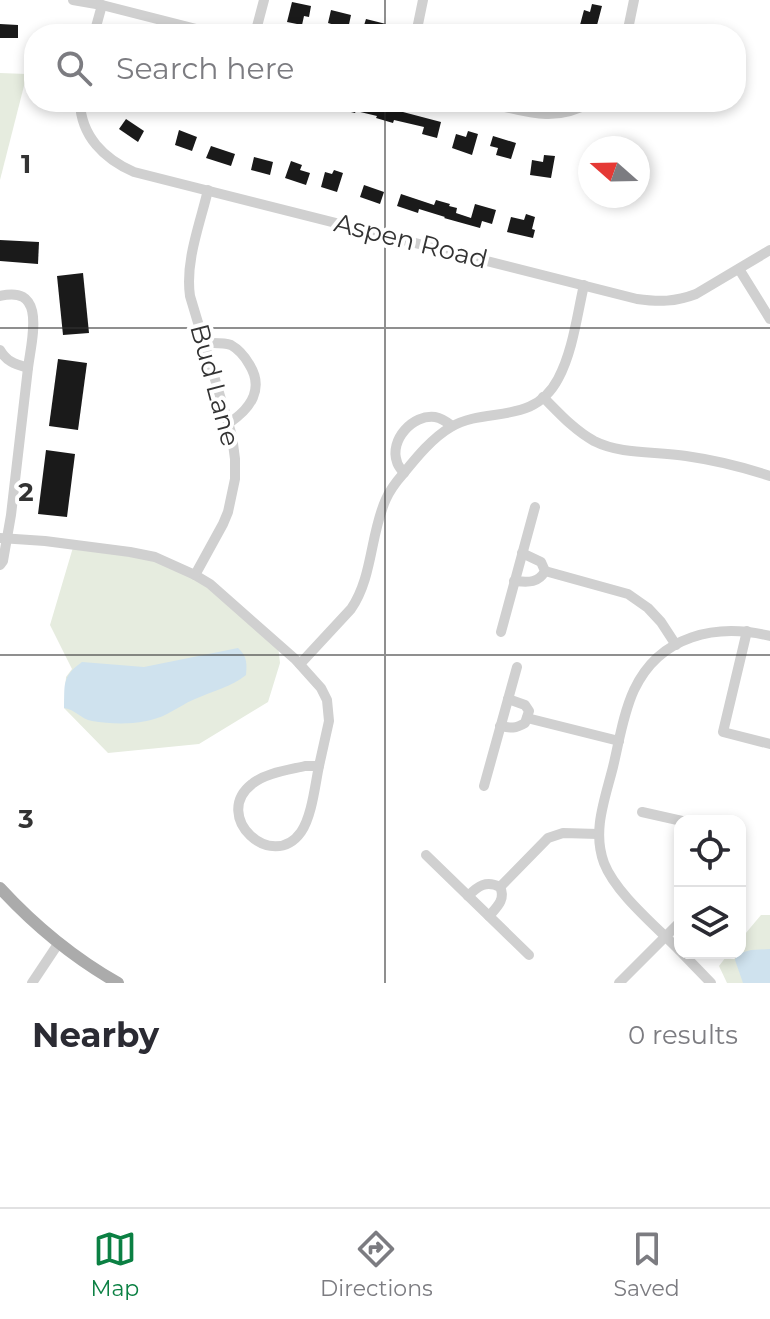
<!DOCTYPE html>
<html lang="en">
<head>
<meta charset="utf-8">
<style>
  body { margin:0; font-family:Montserrat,sans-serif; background:#f2f2f3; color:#2b2b33 }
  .controls { position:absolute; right:24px; bottom:24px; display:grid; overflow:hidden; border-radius:16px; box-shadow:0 4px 12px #0003 }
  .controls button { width:72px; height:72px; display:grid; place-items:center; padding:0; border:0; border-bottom:2px solid #e1e1e2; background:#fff; color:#2b2b33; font:40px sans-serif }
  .compass { position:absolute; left:578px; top:136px; width:72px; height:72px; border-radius:50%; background:#fff; box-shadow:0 4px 12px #0003; rotate:290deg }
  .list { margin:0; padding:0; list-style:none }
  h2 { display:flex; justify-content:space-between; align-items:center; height:104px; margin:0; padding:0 32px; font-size:34px }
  h2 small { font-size:26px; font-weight:400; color:#7c7c81 }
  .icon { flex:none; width:44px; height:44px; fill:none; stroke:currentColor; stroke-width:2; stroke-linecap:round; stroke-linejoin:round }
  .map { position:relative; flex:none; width:770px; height:983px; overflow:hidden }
  .search { position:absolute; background:#fff; box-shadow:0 4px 12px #0003; left:24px; right:24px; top:24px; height:88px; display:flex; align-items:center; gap:20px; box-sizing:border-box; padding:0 28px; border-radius:32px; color:#7c7c81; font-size:30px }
  .sheet { height:224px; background:#fff }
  nav { display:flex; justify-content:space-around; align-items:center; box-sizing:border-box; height:112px; border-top:2px solid #e1e1e2; background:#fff; font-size:22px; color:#7c7c81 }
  nav a { display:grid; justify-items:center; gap:4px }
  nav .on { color:#0b8043 }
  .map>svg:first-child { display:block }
</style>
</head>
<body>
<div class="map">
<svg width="770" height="983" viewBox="0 0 770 983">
  <rect width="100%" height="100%" fill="#fff"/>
  <g fill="#e6ecdf">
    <polygon points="0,73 27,74 0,180"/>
    <polygon points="74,544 130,552 195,575 278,645 280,663 268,702 199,744 108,753 64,708 66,677 72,669 50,625"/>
    <polygon points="761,915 770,915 770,983 727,983 719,966 729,953 740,953 740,940"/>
  </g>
  <g fill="#cfe2ee">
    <path d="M238 648C247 656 247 663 246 675 231 687 213 691 195 699 185 703 177 709 167 714 146 725 116 725 92 721 81 719 76 710 64 708 65 685 61 677 82 662L144 667Z"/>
    <polygon points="770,949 770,983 743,983 735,960 737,954 751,950"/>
  </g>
  <g fill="#1a1a1a">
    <polygon points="292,2 311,6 309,17 304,16 302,25 287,22"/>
    <polygon points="592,4 602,6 596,29 580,25 584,10 590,12"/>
    <polygon points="331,10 351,15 347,34 336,34 338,26 328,23"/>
    <polygon points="366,19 386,24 384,34 362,32"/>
    <polygon points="0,24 18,25 18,38 0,38"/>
    <polygon points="299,102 365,102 441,122 437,138 422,134 424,127 394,120 393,123 376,118 377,116 356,111 355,113 326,106 325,111 299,105"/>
    <polygon points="126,119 144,131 138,142 119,129"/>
    <polygon points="179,130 197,137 192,151 175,145"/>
    <polygon points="468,131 478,134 472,155 452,148 456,134 466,137"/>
    <polygon points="493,136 516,143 511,159 496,155 498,148 490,146"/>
    <polygon points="211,146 235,154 231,166 206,158"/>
    <polygon points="544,155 555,156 551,178 530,175 532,160 543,162"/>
    <polygon points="254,157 273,162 270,175 251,170"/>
    <polygon points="291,161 302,165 300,170 310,173 306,185 285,178"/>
    <polygon points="334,170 343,173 337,192 321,187 325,172 332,174"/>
    <polygon points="364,185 384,192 380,204 360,197"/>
    <polygon points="401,194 434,205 436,200 450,204 449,206 457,208 456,213 471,218 475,204 496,210 492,224 482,221 480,228 444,218 445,217 419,209 418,213 397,206"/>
    <polygon points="526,214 535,217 532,229 535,230 533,238 507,232 511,217 524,220"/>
    <polygon points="0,240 39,242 38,264 0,261"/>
    <polygon points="83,273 89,333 63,335 57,276"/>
    <polygon points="58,359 87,363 78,430 49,426"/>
    <polygon points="46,450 75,454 67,517 38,514"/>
  </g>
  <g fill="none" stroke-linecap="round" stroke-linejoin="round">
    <g stroke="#d0d0d0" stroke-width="10">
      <polyline points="73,0 102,5 216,34"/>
      <polyline points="94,34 102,5"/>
      <polyline points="255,34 264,0"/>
      <polyline points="416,34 423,0"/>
      <polyline points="627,34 634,0"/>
      <path d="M80 102C81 136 104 159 134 172L637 299C659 302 675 302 696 294L770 250"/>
      <path d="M485 102C524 111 554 124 591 102"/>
      <polyline points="739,269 770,319"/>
      <path d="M0 296C48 284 31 342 28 368 15 364 7 362 0 350"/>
      <path d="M205 343C213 343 223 342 231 345 238 349 245 357 249 364 265 389 250 409 229 423"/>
      <path d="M543 397C559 413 574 430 594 441 622 455 655 451 686 456 714 460 743 467 770 476"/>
      <path d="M404 473C402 471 397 464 397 462 389 440 413 414 435 417 441 418 447 422 452 426"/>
      <polyline points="0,538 45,541 130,552 155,557 195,575 210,584 295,659 321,688 327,700 329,721 319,766"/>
      <polyline points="0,565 3,561 11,515 28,368"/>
      <polyline points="545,571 628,594 648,608 661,622 676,645"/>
      <path d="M195 575 223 524 228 512 235 479V459L232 436 190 296C185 261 200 224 208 190"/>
      <path d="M514 581C527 582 538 584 545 571L541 562 522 553"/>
      <polyline points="747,631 723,732 770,744"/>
      <polyline points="501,632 535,507"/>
      <path d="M300 664 351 609C373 577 370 534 386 499 390 490 396 482 403 474 416 458 432 438 451 427 487 406 533 426 558 379 573 351 577 315 584 285"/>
      <polyline points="527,718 619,741"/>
      <path d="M500 726C511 728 515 729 525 723L529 711 525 705 508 699"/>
      <path d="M305 766H319C315 785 312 816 301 832 272 873 211 816 252 784 265 773 288 770 305 766Z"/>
      <polyline points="484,786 517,667"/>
      <polyline points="642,812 682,821"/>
      <polyline points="426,855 529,955"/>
      <polyline points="500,887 548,838 563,833 598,834"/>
      <path d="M468 896C478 886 486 880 500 887 506 899 497 907 489 916"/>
      <path d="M680 951C657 927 616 894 604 863 592 831 605 799 613 767 619 742 623 714 634 690 660 635 716 623 770 636"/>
      <polyline points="682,953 711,983"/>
      <polyline points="32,983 58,944"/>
      <polyline points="619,983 680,922"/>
    </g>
    <path stroke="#ababab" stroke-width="12" d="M0 888C35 926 74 958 118 983"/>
  </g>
  <path fill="none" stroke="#333" stroke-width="2" stroke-opacity="0.55" d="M385 0V34M385 102V983M0 328H770M0 655H770"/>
  <g text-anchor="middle" stroke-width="8" stroke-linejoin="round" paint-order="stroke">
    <g font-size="26" fill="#333" stroke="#fff">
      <text transform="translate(411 241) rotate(14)" y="9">Aspen Road</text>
      <text transform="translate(215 385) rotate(75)" y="9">Bud Lane</text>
    </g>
  </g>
  <g font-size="26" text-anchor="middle" font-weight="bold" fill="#333" stroke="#fff" stroke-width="8" stroke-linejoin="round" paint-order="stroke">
    <text x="26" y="173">1</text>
    <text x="26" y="501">2</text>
    <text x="26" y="828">3</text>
  </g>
</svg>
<div class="controls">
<button><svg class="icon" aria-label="locate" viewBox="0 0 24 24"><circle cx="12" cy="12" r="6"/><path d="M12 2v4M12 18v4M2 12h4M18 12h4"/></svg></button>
<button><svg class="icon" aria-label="layers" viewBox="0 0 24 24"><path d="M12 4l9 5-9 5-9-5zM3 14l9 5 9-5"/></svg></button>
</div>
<svg class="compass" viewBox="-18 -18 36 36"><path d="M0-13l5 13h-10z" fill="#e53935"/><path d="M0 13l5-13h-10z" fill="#7c7c81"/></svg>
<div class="search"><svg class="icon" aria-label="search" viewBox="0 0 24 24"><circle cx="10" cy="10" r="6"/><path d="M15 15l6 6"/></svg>Search here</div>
</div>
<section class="sheet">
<h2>Nearby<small>0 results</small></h2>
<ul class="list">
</ul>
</section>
<nav>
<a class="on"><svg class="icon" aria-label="map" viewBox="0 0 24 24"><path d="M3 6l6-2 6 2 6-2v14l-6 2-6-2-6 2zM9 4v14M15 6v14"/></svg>Map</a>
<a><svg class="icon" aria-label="directions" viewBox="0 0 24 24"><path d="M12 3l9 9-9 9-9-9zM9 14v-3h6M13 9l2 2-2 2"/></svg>Directions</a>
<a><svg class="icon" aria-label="saved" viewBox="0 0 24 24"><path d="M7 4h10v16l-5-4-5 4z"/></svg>Saved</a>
</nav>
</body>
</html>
